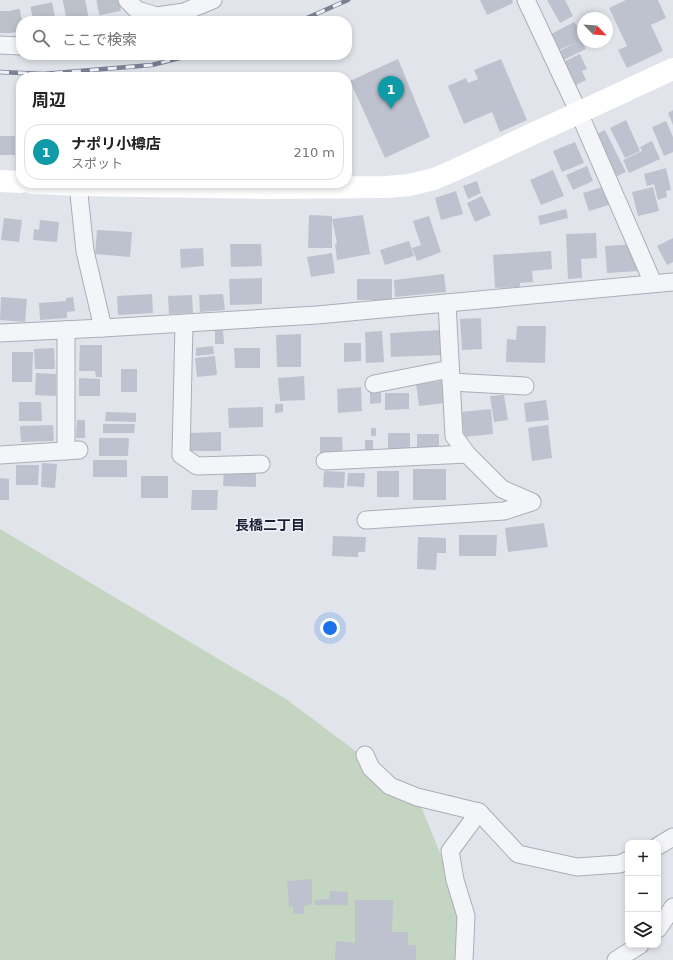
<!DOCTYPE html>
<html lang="ja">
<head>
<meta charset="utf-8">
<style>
  body { margin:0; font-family:"DejaVu Sans","Noto Sans JP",sans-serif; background:#f6f6f6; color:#222 }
  .controls { position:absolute; right:12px; bottom:12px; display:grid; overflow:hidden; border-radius:8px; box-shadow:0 2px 6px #0003 }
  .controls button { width:36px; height:36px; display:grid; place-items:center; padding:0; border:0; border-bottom:1px solid #e0e0e0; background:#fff; color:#222; font:20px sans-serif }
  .compass { position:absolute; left:577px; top:12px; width:36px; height:36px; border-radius:50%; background:#fff; box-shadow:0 2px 6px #0003; rotate:115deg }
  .you { position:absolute; left:330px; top:628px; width:14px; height:14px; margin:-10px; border:3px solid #fff; border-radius:50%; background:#1a73e8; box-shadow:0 0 0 6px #1a73e833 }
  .badge { display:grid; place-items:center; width:26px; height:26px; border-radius:50%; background:#d64045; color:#fff; font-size:13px; font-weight:700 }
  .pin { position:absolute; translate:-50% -33px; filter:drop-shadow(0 1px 2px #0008) }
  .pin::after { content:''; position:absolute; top:21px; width:14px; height:12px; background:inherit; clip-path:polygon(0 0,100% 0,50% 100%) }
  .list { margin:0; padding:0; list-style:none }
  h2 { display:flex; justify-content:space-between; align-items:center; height:52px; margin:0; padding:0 16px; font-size:17px }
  h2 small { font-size:13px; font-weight:400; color:#767676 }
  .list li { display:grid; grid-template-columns:26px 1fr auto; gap:12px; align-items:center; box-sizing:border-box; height:56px; margin:0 8px 8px; padding:0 8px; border:1px solid #e0e0e0; border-radius:16px }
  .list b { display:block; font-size:15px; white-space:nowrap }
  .list p { margin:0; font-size:13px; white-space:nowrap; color:#767676 }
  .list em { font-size:13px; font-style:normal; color:#767676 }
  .icon { flex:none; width:22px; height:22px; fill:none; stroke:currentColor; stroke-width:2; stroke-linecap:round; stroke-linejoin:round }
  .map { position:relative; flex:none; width:673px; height:960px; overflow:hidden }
  .search { position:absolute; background:#fff; box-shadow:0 2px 6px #0003; left:16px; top:16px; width:336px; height:44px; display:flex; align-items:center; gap:10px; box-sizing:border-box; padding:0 14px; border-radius:16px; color:#767676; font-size:15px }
  .panel { position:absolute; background:#fff; box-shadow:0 2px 6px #0003; left:16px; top:72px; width:336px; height:116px; border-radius:16px }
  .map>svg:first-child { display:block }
</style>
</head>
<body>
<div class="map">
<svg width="673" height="960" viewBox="0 0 673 960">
  <rect width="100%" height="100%" fill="#e1e4ea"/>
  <polygon fill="#c4d5c2" points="0,529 286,699 417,797 466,916 464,960 0,960"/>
  <g fill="#bec2ce">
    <polygon points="480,0 512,0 513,3 487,15"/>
    <polygon points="547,0 565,0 573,16 560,23"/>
    <polygon points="626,0 658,0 666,18 651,25 663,51 627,68 618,50 627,46 609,8"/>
    <polygon points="574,22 577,26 583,23 583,33 580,34 582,38 581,40 586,49 563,60 559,51 578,42 556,51 551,34"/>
    <polygon points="580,54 587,69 582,71 586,80 568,89 559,64"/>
    <polygon points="398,59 430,137 385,158 350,81"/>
    <polygon points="501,59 527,120 500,132 492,112 464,124 448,86 466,78 468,83 478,79 474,70"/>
    <polygon points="673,110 673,125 668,113"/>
    <polygon points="626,120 640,151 625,158 610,128"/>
    <polygon points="666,121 673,137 673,152 664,156 652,127"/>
    <polygon points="605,130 626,172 615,177 594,135"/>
    <rect x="0" y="136" width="15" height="19"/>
    <polygon points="652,141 660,159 629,173 623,160 642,151 640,147"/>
    <polygon points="575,142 584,163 562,172 553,151"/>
    <polygon points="587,166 593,181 573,190 566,175"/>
    <polygon points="666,168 671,190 666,191 667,197 658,200 654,184 647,186 644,174"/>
    <polygon points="553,170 564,196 541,205 530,180"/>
    <polygon points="477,181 481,193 468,199 463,186"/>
    <polygon points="606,186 612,204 589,211 583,193"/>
    <polygon points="653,187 659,211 638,216 632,192"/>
    <polygon points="456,191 463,214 441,220 435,198"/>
    <polygon points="482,196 491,215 475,222 467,203"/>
    <polygon points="566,209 568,218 540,225 538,216"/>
    <polygon points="309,215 332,216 332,248 308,248"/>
    <polygon points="363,215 370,254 337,260 335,244 337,243 332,219"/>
    <polygon points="429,216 441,252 417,261 412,248 421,245 413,221"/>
    <polygon points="4,218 22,220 19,242 1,240"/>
    <polygon points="40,220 59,222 57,242 33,240 34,229 39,230"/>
    <polygon points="97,230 132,232 130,257 95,254"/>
    <polygon points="596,233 597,258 581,259 582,278 568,279 566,234"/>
    <polygon points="673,238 673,262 667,265 657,246"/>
    <polygon points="409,241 414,256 385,265 380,250"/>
    <polygon points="230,244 261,244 262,266 231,267"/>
    <polygon points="637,244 639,271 607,273 605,246"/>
    <polygon points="203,248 204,266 181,268 180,249"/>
    <polygon points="551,251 552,269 532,271 533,282 520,283 520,287 495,288 493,255"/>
    <polygon points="332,253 335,273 311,277 307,257"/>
    <polygon points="444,274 446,292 395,297 394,280"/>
    <polygon points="262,278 262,304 230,305 229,279"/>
    <rect x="357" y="279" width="35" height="21"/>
    <polygon points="152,294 153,313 118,315 117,296"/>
    <polygon points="223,294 225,310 200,312 199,295"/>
    <polygon points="192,295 193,313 169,314 168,296"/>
    <polygon points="1,297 27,299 25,322 0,320"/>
    <polygon points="73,297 75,311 67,312 67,318 40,320 39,303 66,301 66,298"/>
    <polygon points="481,318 482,349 462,350 460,319"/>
    <polygon points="517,326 546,326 545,363 506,362 507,339 516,340"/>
    <polygon points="223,329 224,344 215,344 215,330"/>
    <polygon points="442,330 443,355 391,357 390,333"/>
    <polygon points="382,331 384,362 366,363 365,332"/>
    <polygon points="301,334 301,367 277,367 276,335"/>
    <polygon points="344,343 361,343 361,361 344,362"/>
    <polygon points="80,345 102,345 102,377 96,377 95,371 79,371"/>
    <polygon points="213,346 214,354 196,356 196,348"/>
    <polygon points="54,348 55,369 35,369 34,349"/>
    <polygon points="234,348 260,348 260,368 235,368"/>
    <polygon points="12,352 33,352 32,382 12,382"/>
    <polygon points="215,356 217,375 197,377 195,358"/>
    <rect x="121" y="369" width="16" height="23"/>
    <polygon points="36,373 56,374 56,396 35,395"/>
    <polygon points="304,376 305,400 280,401 278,378"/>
    <polygon points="79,378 100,379 100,396 79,396"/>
    <polygon points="442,381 445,403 419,406 416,384"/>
    <polygon points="361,387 362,411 338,413 337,389"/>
    <polygon points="370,390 381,390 381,403 370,404"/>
    <polygon points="385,393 409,393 409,409 385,410"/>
    <polygon points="504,395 508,420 494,422 490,396"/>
    <polygon points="546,400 549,420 526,422 524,403"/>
    <polygon points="19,402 41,402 42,421 19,421"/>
    <polygon points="275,404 283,404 283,412 275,413"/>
    <polygon points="263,407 263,427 229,428 228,408"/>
    <polygon points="491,409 493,434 464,437 462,412"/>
    <polygon points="106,412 136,413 136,422 105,421"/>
    <polygon points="77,420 85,420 85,438 76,438"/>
    <polygon points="103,424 135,424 134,433 103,433"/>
    <polygon points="53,425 54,441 21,442 20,426"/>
    <polygon points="548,425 552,458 532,461 528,428"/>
    <rect x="371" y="428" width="5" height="8"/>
    <polygon points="221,432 221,451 190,451 190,433"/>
    <polygon points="388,433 410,433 410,457 388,458"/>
    <polygon points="417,434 439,434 439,452 417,453"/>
    <polygon points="320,437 342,437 343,457 320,458"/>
    <polygon points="99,438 129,438 128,456 99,456"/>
    <rect x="365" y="440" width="8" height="12"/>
    <rect x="93" y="460" width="34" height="17"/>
    <polygon points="42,463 57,464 55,488 41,487"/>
    <polygon points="16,465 39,465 38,485 16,485"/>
    <polygon points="224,469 256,470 256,487 223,486"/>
    <rect x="413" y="469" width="33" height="31"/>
    <polygon points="324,471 345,472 344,488 323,487"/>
    <rect x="377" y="471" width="22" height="26"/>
    <polygon points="348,473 365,473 364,487 347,486"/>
    <rect x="141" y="476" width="27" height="22"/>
    <polygon points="0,478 9,479 9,500 0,500"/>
    <polygon points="192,490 218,490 217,510 191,510"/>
    <polygon points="544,523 548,547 508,552 505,528"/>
    <polygon points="459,535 497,535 496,556 459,556"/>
    <polygon points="333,536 366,537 365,552 358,552 358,557 332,556"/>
    <polygon points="418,537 446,538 446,553 437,553 436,570 417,569"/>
    <polygon points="312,879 312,904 304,906 304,914 293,914 293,907 289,907 287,881"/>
    <polygon points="330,891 348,892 348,905 315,905 314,900 329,899"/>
    <polygon points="355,900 393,900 392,932 408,932 408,945 416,945 416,960 335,960 336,941 355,943"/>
  </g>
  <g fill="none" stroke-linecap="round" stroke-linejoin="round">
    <polyline stroke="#bcc0c9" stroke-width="22" stroke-dasharray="22 11" stroke-linecap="butt" points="0,22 10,22 119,0"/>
    <defs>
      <g id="street">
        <polyline points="127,0 137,10 157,16 184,12 213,0"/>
        <polyline points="526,0 579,113 653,283"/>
        <polyline points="0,45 21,46"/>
        <polyline points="78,185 85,251 103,328"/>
        <polyline points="184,324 181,455 197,466 261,464"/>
        <polyline points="66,330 66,451"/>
        <polyline points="0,333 103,328 317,315 673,282"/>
        <polyline points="451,382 525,386"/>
        <polyline points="374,384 450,369"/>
        <polyline points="0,455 79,450"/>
        <polyline points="325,461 467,454"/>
        <polyline points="366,520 504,511 532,502 502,489 467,454 454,436 447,303"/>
        <polyline points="365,755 371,768 390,786 417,797 479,812 518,854 577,867 620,864 628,860"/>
        <polyline points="658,846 673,837"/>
        <polyline points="658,929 673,907"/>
        <polyline points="464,960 466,916 455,880 450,851 479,812"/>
        <polyline points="616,960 640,945"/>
      </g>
    </defs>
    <use href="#street" stroke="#aaaeb8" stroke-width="19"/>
    <use href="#street" stroke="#f4f5f8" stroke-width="17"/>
    <g stroke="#fff" stroke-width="22">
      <polyline points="0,181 21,182"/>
      <polyline points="32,183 78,185 264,188 386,187 409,185 434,179 455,170 673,69"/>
    </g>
    <defs>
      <g id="rail">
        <polyline points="300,21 348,0"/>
        <polyline points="0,72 43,74 152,65 191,55"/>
      </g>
    </defs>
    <use href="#rail" stroke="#7a8195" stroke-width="4.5"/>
    <use href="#rail" stroke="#f1f3f8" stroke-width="3" stroke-dasharray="9" stroke-linecap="butt"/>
  </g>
  <g text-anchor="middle" stroke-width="3" stroke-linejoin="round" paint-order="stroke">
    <g font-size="14" font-weight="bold" fill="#1a2034" stroke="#f1f3f8">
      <text x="270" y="530">長橋二丁目</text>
    </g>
  </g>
</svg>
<div class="controls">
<button>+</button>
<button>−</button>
<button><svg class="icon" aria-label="layers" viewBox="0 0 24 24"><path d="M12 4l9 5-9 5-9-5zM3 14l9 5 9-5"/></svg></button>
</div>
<svg class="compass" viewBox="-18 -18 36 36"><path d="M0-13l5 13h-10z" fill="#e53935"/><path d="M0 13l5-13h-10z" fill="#767676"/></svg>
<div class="you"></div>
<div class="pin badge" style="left:391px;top:109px;background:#0f9aa8">1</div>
<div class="search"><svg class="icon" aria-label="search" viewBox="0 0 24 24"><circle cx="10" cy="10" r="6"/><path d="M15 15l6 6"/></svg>ここで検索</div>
<section class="panel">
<h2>周辺<small></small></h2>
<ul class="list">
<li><span class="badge" style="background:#0f9aa8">1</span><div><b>ナポリ小樽店</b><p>スポット</p></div><em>210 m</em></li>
</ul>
</section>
</div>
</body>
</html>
